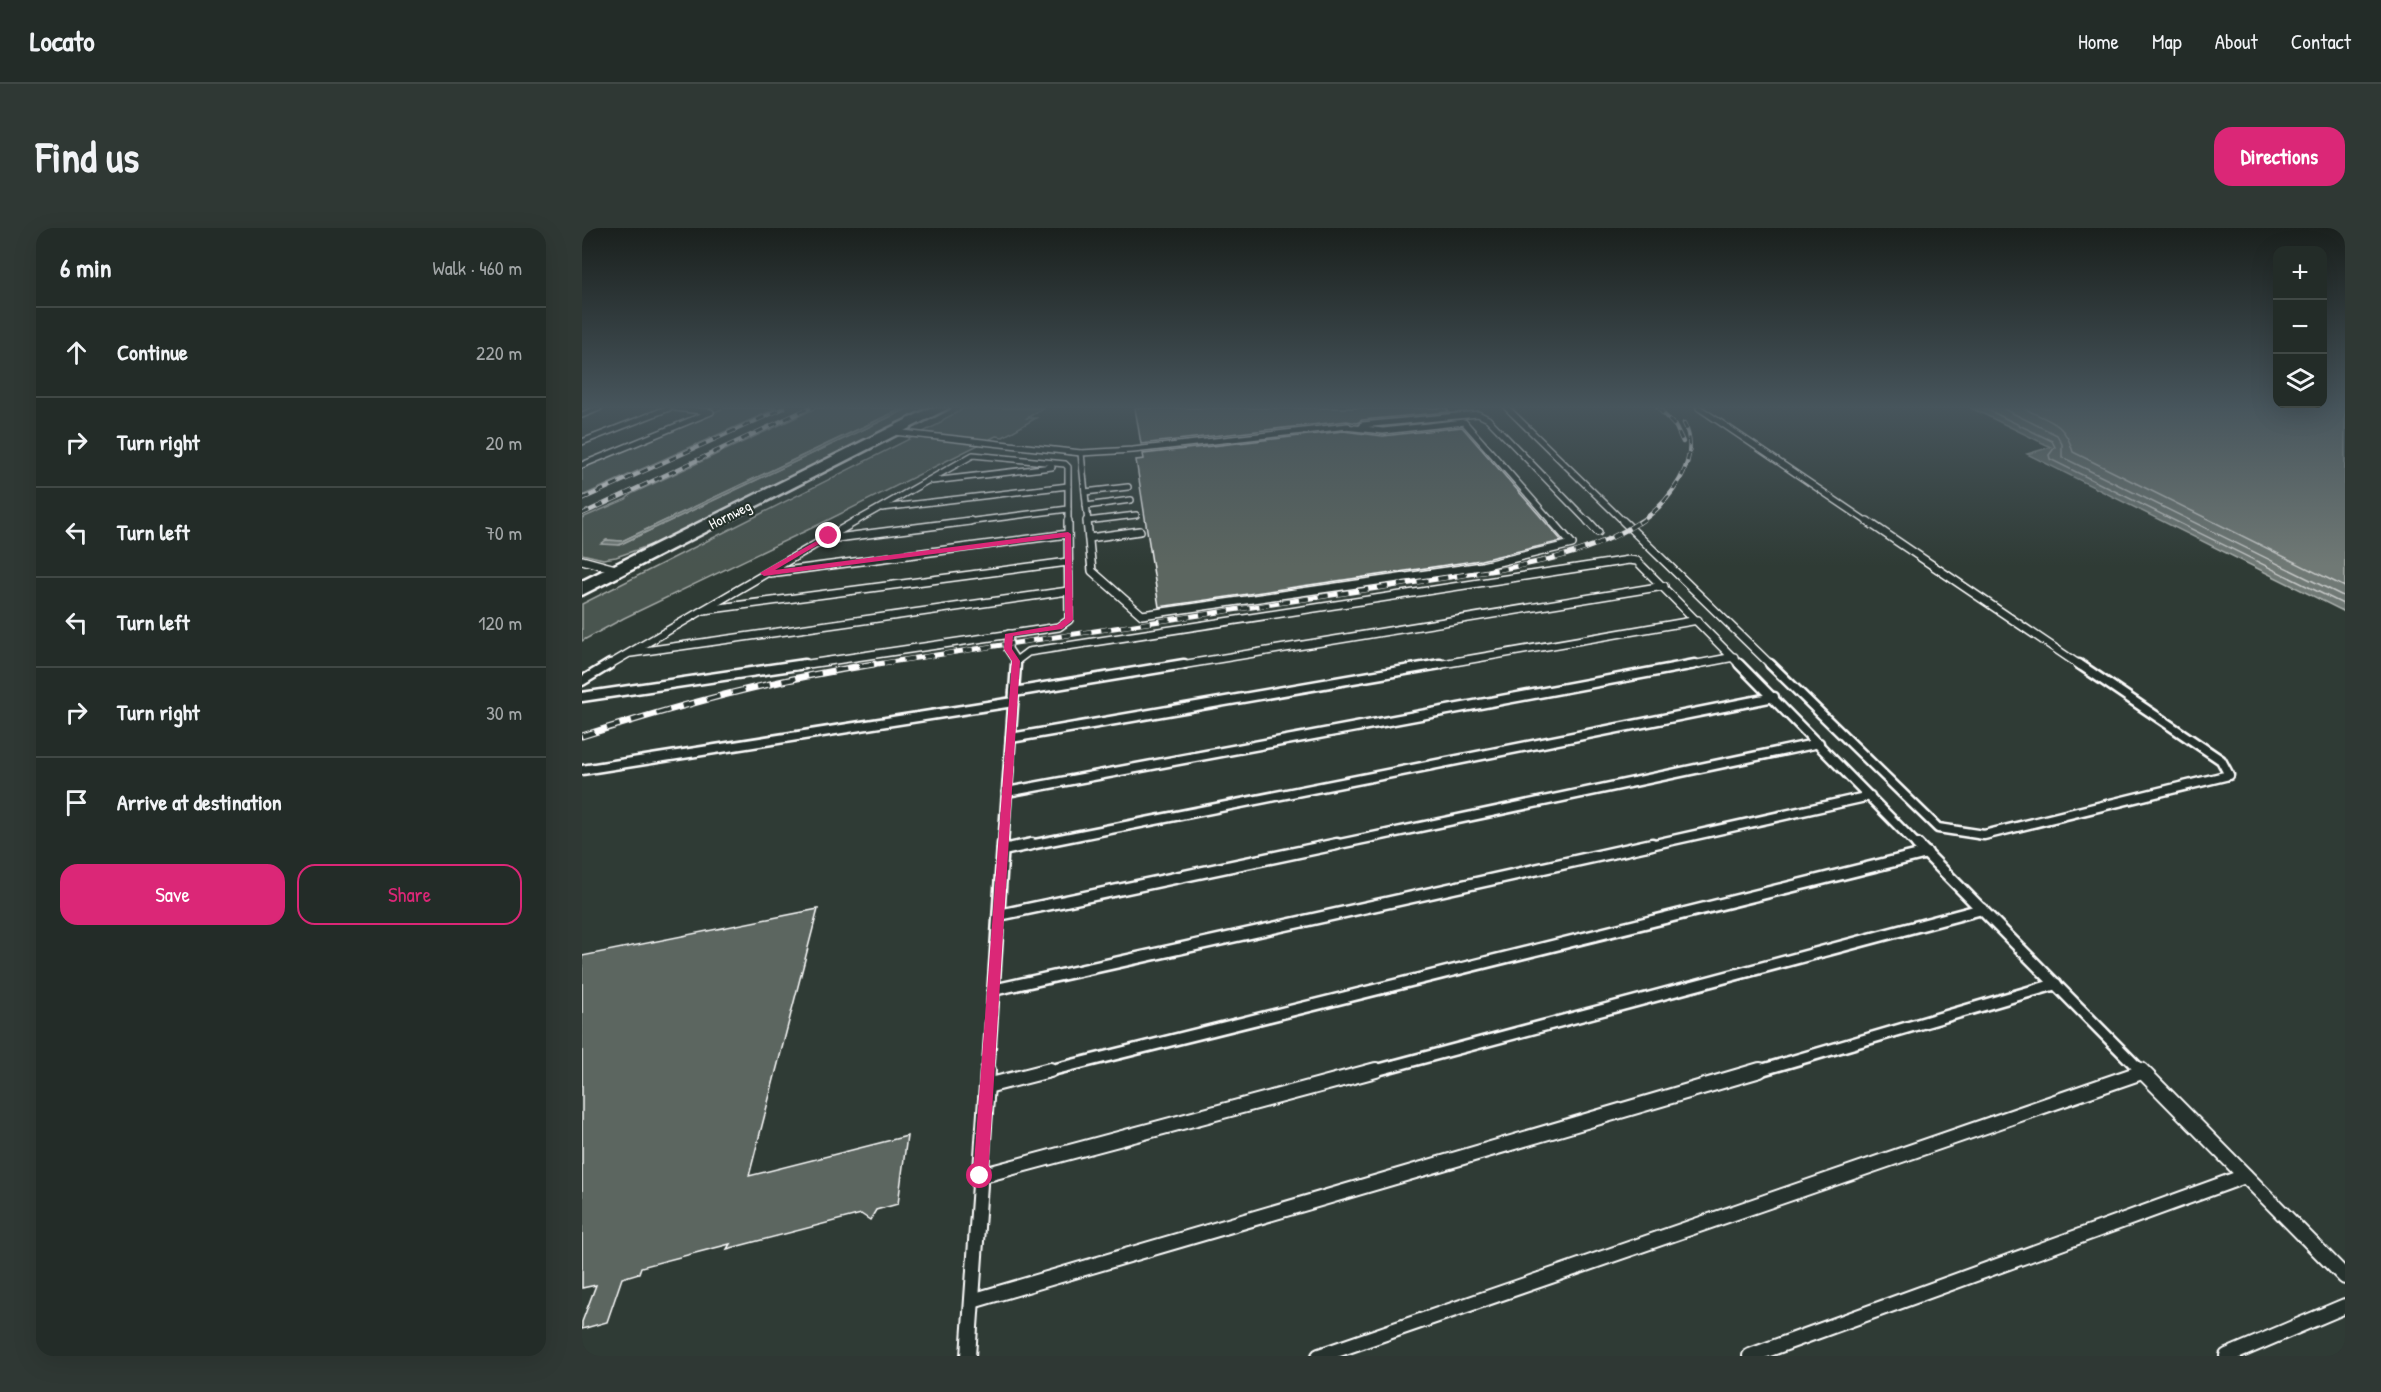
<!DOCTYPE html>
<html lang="en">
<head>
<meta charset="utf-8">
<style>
  body { margin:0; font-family:"Patrick Hand",sans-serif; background:#2f3834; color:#f1f3f6 }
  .controls { position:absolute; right:18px; top:18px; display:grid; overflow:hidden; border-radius:12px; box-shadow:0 6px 24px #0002 }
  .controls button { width:54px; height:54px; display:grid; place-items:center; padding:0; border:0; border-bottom:2px solid #404845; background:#232c28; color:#f1f3f6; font:30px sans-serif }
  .stop { position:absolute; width:18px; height:18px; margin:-14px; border:4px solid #db2777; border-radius:50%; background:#fff }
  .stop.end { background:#db2777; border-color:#fff; box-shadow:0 2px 6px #0008 }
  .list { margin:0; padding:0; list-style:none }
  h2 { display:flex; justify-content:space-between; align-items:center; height:78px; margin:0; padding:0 24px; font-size:26px }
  h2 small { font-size:20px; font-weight:400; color:#a3a7a8 }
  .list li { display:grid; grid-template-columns:39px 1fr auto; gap:18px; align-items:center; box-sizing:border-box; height:90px; padding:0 24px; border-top:2px solid #404845 }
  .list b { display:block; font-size:22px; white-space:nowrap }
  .list em { font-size:20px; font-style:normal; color:#a3a7a8 }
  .actions { display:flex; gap:12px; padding:18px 24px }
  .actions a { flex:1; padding:14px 0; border:2px solid #db2777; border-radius:18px; text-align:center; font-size:21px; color:#db2777 }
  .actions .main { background:#db2777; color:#fff }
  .icon { flex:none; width:33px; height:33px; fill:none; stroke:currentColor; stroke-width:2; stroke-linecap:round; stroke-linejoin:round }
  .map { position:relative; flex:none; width:1763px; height:1128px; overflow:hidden; border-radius:18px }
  header { display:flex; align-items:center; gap:36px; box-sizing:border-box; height:84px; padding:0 30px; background:#232c28; border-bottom:2px solid #404845 }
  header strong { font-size:28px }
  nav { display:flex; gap:33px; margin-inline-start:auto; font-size:21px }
  .intro { display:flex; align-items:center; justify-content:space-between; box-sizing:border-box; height:144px; padding:0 36px }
  h1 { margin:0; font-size:42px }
  .button { padding:15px 27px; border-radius:18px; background:#db2777; color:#fff; font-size:21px; font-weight:700 }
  main { display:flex; gap:36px; padding:0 36px }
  aside { flex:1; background:#232c28; border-radius:18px; box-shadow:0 6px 24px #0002 }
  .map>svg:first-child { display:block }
</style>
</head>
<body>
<header>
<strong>Locato</strong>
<nav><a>Home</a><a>Map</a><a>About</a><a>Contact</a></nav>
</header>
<div class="intro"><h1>Find us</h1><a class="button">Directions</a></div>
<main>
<aside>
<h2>6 min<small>Walk · 460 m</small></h2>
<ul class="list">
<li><svg class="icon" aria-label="ahead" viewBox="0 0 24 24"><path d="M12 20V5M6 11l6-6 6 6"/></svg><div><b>Continue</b></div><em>220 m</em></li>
<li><svg class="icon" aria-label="right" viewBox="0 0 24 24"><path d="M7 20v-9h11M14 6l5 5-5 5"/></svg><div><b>Turn right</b></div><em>20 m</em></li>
<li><svg class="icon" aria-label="left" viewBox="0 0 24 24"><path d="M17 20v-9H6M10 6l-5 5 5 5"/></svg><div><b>Turn left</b></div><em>70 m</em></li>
<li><svg class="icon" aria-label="left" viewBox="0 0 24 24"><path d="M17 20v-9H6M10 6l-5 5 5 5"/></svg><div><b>Turn left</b></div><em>120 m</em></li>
<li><svg class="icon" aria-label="right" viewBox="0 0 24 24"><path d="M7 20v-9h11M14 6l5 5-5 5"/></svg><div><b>Turn right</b></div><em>30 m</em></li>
<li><svg class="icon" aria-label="arrive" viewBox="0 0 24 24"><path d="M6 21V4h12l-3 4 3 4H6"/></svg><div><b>Arrive at destination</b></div></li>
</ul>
<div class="actions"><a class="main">Save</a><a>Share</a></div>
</aside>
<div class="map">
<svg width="1763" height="1128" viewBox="0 0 1763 1128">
  <rect width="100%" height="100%" fill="#2f3b35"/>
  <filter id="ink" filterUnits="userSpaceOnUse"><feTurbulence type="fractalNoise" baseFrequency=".0167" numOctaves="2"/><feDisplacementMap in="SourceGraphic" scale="12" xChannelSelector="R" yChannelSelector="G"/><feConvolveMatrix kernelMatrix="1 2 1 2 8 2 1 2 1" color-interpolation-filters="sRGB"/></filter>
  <g filter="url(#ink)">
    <g fill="#4a544f" stroke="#a4aaa7" stroke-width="1.5">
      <polygon points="142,180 195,180 0,268 0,239"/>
      <polygon points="234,180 321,180 40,313 24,312 37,317 327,180 351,180 86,311 34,329 21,331 0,326 0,290 44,271 49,266"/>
      <polygon points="383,180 461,180 445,190 454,190 421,209 414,208 236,297 42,390 0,413 0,376 357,196 362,191"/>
    </g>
    <g fill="#707975" stroke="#a9afac" stroke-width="1.5">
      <polygon points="321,180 327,180 37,317 19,316 24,312 40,313"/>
      <polygon points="1389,180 1763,180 1763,384 1445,226 1469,219"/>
    </g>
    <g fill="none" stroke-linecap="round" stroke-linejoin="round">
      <g stroke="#c6c9c8" stroke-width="1.5">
        <polyline points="1402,180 1470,213 1473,219 1467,227 1468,231 1763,377"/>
        <polyline points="1420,180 1475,207 1480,216 1480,229 1763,369"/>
        <path d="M1441 180C1467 193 1483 194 1491 224L1763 359"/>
      </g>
    </g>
    <g fill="#5b6661" stroke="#fff" stroke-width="1.5">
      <polygon points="553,180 864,180 867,184 780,192 775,195 765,193 559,216"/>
      <polygon points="880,199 980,313 899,332 577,379 554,232 562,231 561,226 761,203 801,208"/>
      <polygon points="236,681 167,948 325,908 316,976 294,982 288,992 279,986 145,1021 148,1016 59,1039 57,1045 40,1050 25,1094 0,1101 0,1094 14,1057 0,1060 0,728"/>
    </g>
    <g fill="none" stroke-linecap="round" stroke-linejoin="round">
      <defs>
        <g id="lane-far4">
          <polyline points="925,180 1043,295"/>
          <polyline points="1117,180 1287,295"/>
          <polyline points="0,187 17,180"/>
          <polyline points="780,197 896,186 906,191 1007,295"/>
          <polyline points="763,199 801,203 882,194 971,295"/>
          <polyline points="312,204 499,225 551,222 766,198"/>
          <polyline points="0,214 87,180"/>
          <polyline points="499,225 506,295"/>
          <polyline points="0,237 129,184 93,180"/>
          <polyline points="350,253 470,239"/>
          <polyline points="503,264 546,259"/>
          <polyline points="504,278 549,272"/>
          <polyline points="300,280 486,258"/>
          <polyline points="505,293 554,287"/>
          <polyline points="271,295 391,227 483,236 486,239 486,295"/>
          <polyline points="376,295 486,281"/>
        </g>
        <g id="lane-far3">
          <polyline points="505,293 510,343 560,387 900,338 990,316 970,293"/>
          <polyline points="1006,293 1016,304"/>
          <polyline points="1041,293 1190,438"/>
          <polyline points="1285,293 1499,438"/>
          <polyline points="507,310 558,303"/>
          <polyline points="247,311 388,293"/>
          <polyline points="0,332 37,342"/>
          <polyline points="188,345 486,306"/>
          <polyline points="122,382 486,334"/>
          <polyline points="427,406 426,421 434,433 434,438"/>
          <polyline points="49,425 486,363"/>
          <polyline points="434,433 446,424 1047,332 1055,333 1159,438"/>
          <polyline points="25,438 274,293"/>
          <polyline points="213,438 477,399 487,392 486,293"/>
          <polyline points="593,438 1082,358"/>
          <polyline points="849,438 1116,392"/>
          <polyline points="1105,438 1152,429"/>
        </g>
        <g id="lane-far2">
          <polyline points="1157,436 1336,618"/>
          <polyline points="1188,436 1356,600 1402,607 1647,547 1639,532 1497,436"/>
          <polyline points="0,453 28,436"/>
          <polyline points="432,464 602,436"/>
          <polyline points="0,469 223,436"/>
          <polyline points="429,510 858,436"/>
          <polyline points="0,542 431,474"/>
          <polyline points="425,564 1113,436"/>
          <polyline points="421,618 434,436"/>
          <polyline points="443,618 1192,469"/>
          <polyline points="748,618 1237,515"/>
          <polyline points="1064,618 1288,568"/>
        </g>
        <g id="lane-far1">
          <polyline points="1335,616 1560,844"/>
          <polyline points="421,622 450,616"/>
          <polyline points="417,687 755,616"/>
          <polyline points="411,762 1070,616"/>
          <polyline points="406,844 421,616"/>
          <polyline points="462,844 1345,625"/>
          <polyline points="788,844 1400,681"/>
          <polyline points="1173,844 1474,756"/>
        </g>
        <g id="lane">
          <polyline points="1559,842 1763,1049"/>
          <polyline points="405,858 468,842"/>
          <polyline points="398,948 794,842"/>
          <polyline points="390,1073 1178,842"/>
          <polyline points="386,1128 406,842"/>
          <polyline points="737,1128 1560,844"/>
          <polyline points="1168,1128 1663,948"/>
          <polyline points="1645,1128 1763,1078"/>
        </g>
        <polygon id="secondary" points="348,180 367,180 0,367 0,353"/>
      </defs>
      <use href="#lane-far4" stroke="#fff" stroke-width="8"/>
      <use href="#lane-far3" stroke="#fff" stroke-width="10"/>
      <use href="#lane-far2" stroke="#fff" stroke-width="13"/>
      <use href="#lane-far1" stroke="#fff" stroke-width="15"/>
      <use href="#lane" stroke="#fff" stroke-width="18"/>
      <use href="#secondary" stroke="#fff" stroke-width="5"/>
      <use href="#lane-far4" stroke="#26332d" stroke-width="5"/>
      <use href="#lane-far3" stroke="#26332d" stroke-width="7"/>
      <use href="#lane-far2" stroke="#26332d" stroke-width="8"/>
      <use href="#lane-far1" stroke="#26332d" stroke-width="10"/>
      <use href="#lane" stroke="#26332d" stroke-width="14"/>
      <use href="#secondary" fill="#26332d" fill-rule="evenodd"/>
      <defs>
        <g id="rail-far2">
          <polyline points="1076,180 1094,199 1101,214"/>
          <polyline points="0,271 202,180"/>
          <polyline points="0,286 227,180"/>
          <path d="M1057 295C1087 275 1121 232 1102 195"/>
        </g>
        <path id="rail-far1" d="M282 438 921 341C970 332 1017 321 1059 293"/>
        <path id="rail" d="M0 508C98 477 190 452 292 436"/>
      </defs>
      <use href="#rail-far2" stroke="#fff" stroke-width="4.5"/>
      <use href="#rail-far1" stroke="#fff" stroke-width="5"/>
      <use href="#rail" stroke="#fff" stroke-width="7"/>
      <use href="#rail-far2" stroke="#26332d" stroke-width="3" stroke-dasharray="8" stroke-linecap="butt"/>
      <use href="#rail-far1" stroke="#26332d" stroke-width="4" stroke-dasharray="10" stroke-linecap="butt"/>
      <use href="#rail" stroke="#26332d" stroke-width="4.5" stroke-dasharray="13" stroke-linecap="butt"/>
    </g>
  </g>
  <linearGradient id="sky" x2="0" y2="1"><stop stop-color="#1a201d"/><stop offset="0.53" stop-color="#47555c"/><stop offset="1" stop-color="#47555c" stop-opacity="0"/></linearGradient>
  <rect width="1763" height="338" fill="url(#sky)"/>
  <polygon fill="#db2777" points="486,304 489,306 491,392 480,401 431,408 430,421 438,433 406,948 403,953 398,955 393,953 391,948 430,433 422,421 423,406 475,397 483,391 483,309 182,348 178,345 247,306 249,309 193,342"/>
  <g text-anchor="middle" stroke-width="4.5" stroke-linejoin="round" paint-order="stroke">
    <g font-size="15" fill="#fff" stroke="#26332d">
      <text transform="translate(148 287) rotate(-27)" y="5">Hornweg</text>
    </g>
  </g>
</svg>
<div class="controls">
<button>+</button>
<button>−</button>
<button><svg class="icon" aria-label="layers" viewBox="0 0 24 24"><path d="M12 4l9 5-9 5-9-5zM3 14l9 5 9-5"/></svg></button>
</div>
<div class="stop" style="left:398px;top:948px"></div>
<div class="stop end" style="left:247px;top:308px"></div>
</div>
</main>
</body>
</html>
